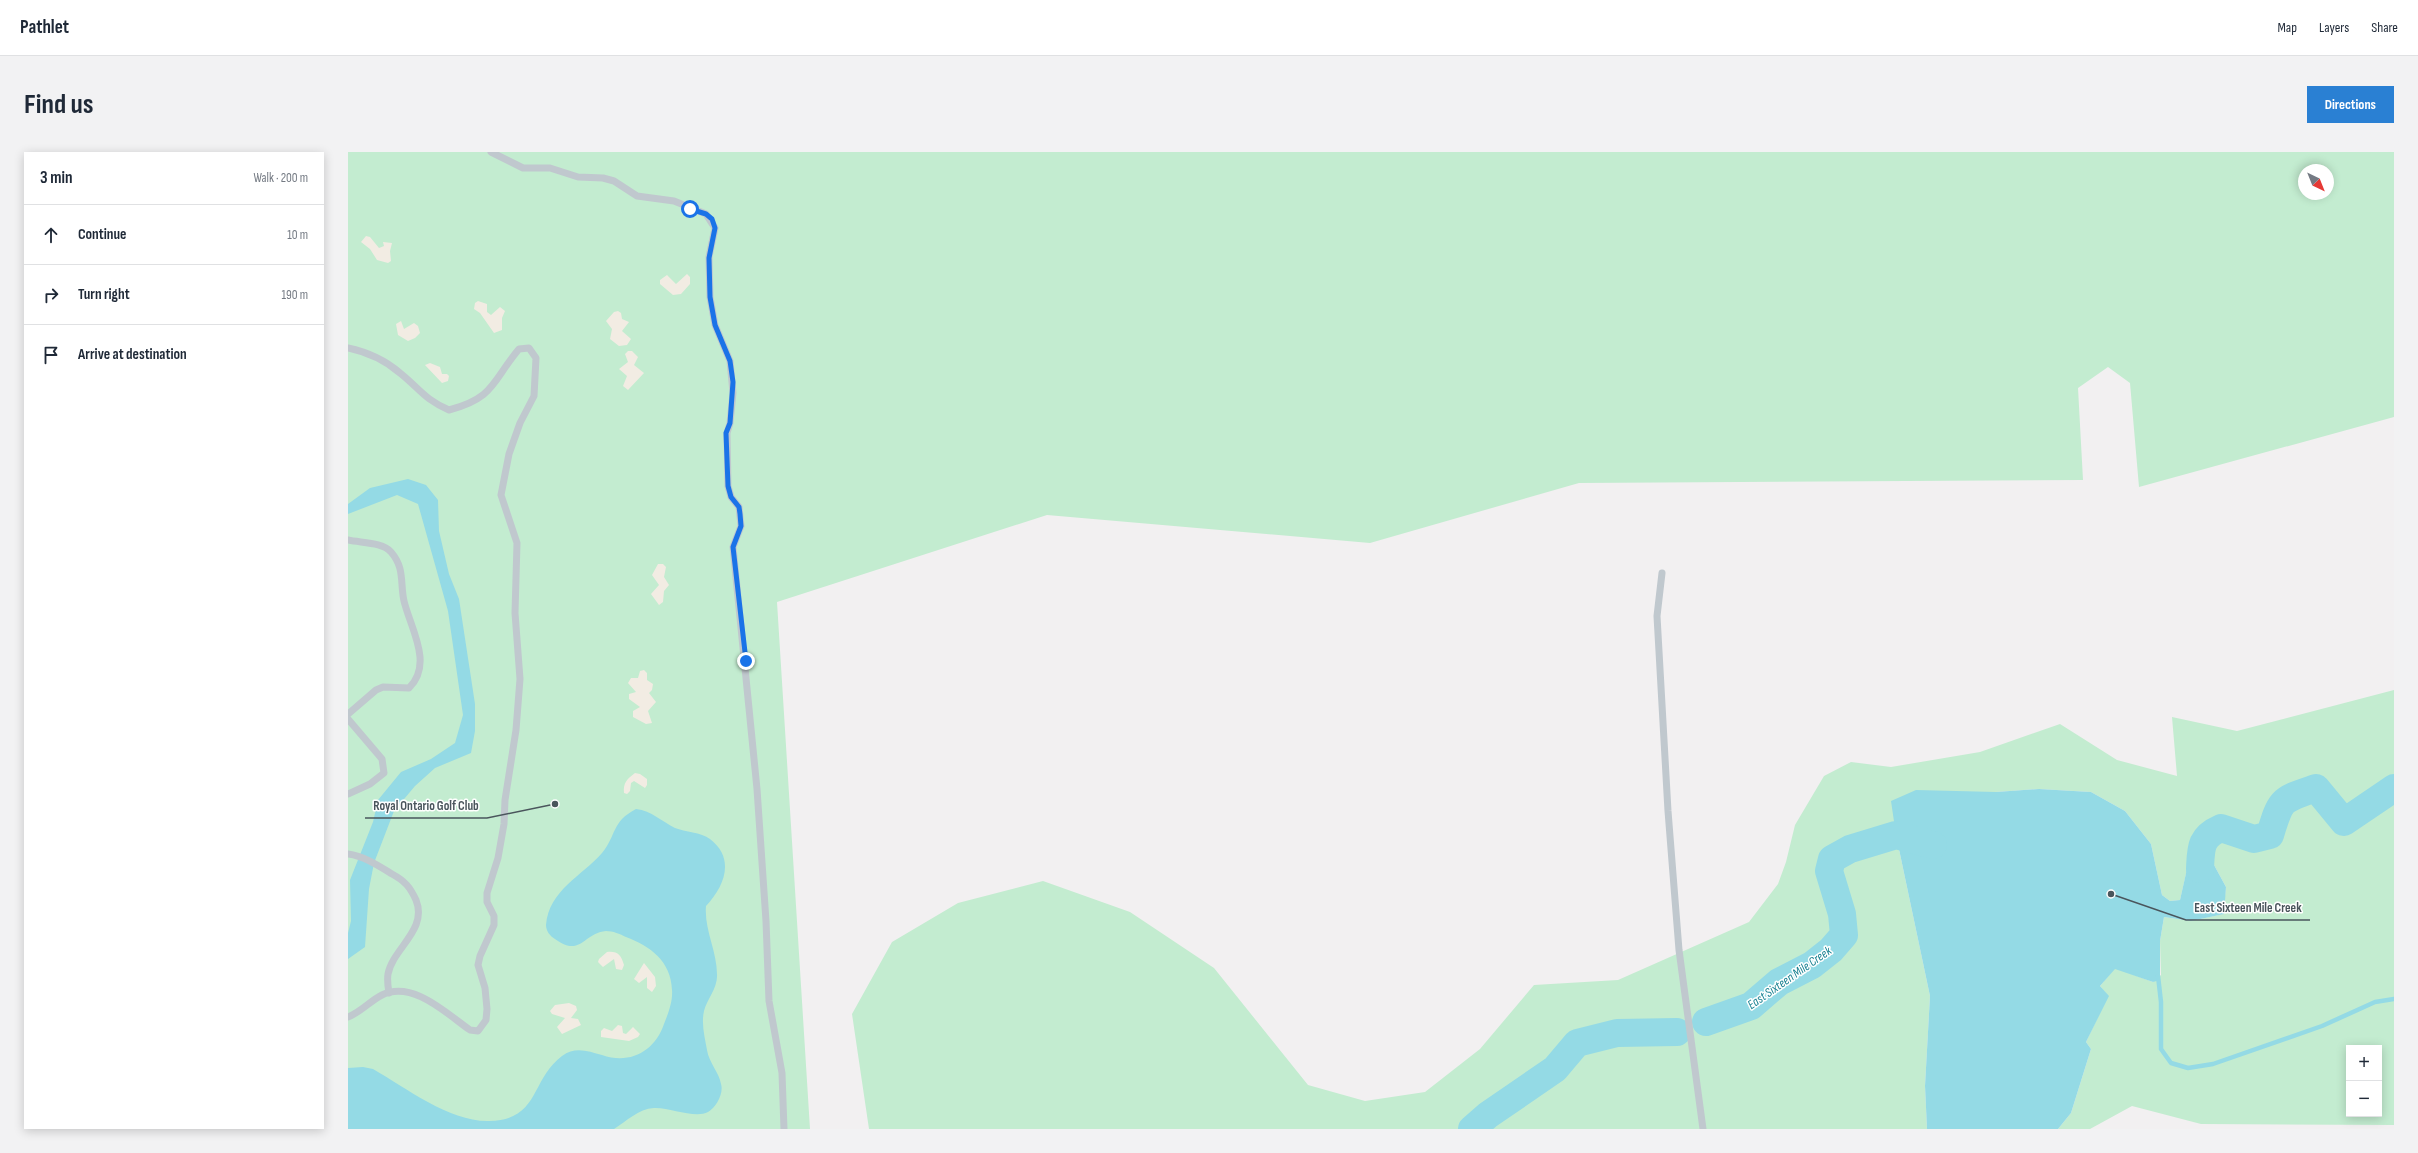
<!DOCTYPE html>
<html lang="en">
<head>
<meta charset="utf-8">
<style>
  body { margin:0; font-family:"Sofia Sans Condensed",sans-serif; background:#f2f2f3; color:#1f2937 }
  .controls { position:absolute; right:12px; bottom:12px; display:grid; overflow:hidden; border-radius:0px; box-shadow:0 2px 10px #0003 }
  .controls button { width:36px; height:36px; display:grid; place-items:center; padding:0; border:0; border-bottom:1px solid #e0e1e3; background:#fff; color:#1f2937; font:20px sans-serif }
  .compass { position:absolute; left:1950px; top:12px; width:36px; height:36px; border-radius:50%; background:#fff; box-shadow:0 2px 10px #0003; rotate:137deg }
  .stop { position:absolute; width:12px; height:12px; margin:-9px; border:3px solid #1a73e8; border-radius:50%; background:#fff }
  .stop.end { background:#1a73e8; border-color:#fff; box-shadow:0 1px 4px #0008 }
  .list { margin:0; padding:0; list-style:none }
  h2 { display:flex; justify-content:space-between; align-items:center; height:52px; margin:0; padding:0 16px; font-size:17px }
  h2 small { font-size:13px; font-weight:400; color:#747a83 }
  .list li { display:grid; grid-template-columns:26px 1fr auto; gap:12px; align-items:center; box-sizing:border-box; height:60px; padding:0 16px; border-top:1px solid #e0e1e3 }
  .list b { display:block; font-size:15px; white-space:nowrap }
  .list em { font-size:13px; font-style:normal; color:#747a83 }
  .icon { flex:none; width:22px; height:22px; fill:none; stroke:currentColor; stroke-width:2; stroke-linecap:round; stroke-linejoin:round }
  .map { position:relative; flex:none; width:2046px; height:977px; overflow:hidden; border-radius:0px }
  header { display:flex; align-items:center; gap:24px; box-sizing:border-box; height:56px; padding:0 20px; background:#fff; border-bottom:1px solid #e0e1e3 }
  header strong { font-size:19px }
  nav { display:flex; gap:22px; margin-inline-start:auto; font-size:14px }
  .intro { display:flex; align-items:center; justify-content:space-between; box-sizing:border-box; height:96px; padding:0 24px }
  h1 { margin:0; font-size:28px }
  .button { padding:10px 18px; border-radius:0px; background:#2a80d3; color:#fff; font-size:14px; font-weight:700 }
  main { display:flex; gap:24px; padding:0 24px }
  aside { flex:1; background:#fff; border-radius:0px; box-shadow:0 2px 10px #0003 }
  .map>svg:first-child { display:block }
</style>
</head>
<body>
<header>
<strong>Pathlet</strong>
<nav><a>Map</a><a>Layers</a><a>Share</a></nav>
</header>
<div class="intro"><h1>Find us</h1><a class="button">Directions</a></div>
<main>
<aside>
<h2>3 min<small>Walk · 200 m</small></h2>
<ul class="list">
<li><svg class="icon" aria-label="ahead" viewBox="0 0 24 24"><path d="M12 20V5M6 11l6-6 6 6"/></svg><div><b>Continue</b></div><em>10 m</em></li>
<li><svg class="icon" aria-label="right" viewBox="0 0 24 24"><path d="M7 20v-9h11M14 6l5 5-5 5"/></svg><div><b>Turn right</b></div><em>190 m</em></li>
<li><svg class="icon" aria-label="arrive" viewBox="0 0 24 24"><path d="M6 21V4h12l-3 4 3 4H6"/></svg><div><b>Arrive at destination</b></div></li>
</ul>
</aside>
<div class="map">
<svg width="2046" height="977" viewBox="0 0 2046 977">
  <rect width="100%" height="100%" fill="#f2f0f1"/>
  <g fill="#c3ecd0" fill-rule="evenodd">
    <path d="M0 0H2046V265L1791 335 1782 231 1760 215 1730 236 1735 328 1231 331 1022 391 699 363 429 450 462 977H0ZM1956 18H1980V42H1956Z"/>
    <path d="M2046 538V973L1853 972 1784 954 1742 977H1710L1723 961 1743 897 1738 890 1760 844 1752 834 1767 816 1805 830 1813 823 1812 789 1816 765 1843 769 1875 762 1878 735 1859 700 1866 686 1860 676 1843 700 1832 748 1822 749 1814 743 1803 692 1777 659 1743 640 1691 637 1648 640 1548 683 1582 844 1577 934 1579 977H521L504 862 544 790 610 751 695 729 782 760 866 816 960 933 1017 949 1077 940 1132 897 1186 833 1270 828 1401 770 1430 732 1438 710 1447 673 1476 624 1503 610 1543 615 1632 600 1712 572 1769 608 1829 624 1824 565 1889 579ZM2001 896H2031V962H2001Z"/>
  </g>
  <g fill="#f2ece3">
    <polygon points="18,84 22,85 31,96 36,94 35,90 44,91 42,99 43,109 40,111 29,108 22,97 13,90"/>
    <polygon points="339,122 342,125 342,132 333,142 325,143 312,132 312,128 319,123 328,132"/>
    <polygon points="130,149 139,152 139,160 143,163 152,155 157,159 154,166 154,178 146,181 132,161 126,157 127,151"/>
    <polygon points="270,159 273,161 274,167 281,170 274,179 283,187 279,193 271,194 262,187 264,177 258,169 266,160"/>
    <polygon points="53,169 56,177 66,171 70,174 72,181 67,186 60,189 50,183 48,172"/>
    <polygon points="280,199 284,199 290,205 286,213 296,221 280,238 275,234 279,224 271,217 280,210 277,202"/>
    <polygon points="82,211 92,215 94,222 99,222 101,224 100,229 94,231 77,213"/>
    <polygon points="310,412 315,412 318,415 316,425 321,433 316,439 315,450 311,453 303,442 311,433 304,423"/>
    <polygon points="296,518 299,521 299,528 305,532 304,538 301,541 308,550 300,559 304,571 298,572 285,565 285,559 292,555 281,547 281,542 288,540 280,531 283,526 290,526 292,519"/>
    <path d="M287 621 292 622 299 627V633L297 636 286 629 283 631 282 639 279 642 276 641C275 631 279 627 287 621Z"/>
    <path d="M259 800C270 799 273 803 276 813L274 818 268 817 266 807 255 815 250 810 251 807Z"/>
    <polygon points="296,811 307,825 308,834 304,840 299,836 299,825 291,831 286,827"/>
    <polygon points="221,851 228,854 229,858 223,866 230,867 233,873 214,882 209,875 217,866 204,862 202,859 207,853"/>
    <polygon points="270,873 274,874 275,881 278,882 285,875 292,882 290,885 281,889 253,885 253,879 256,876 264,879"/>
  </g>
  <g fill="#94dae5">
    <polygon points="60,327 78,333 90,348 91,379 101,422 111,447 127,552 127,579 123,601 87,616 67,634 46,659 26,711 21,737 17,795 0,807 0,781 3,769 2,728 25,670 30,648 53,620 83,607 107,591 115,563 100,459 70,352 49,343 0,362 0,352 22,336"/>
    <polygon points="1691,637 1743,640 1777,659 1803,692 1814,743 1822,749 1832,748 1843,699 1859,676 1866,686 1859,700 1878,735 1876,762 1843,769 1816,765 1812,789 1812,828 1805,830 1767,817 1752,834 1761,844 1738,890 1743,897 1723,961 1710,977 1579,977 1577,934 1582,844 1548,683 1543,649 1568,638 1648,640"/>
    <path d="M288 657C304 659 313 669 327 676 337 680 353 680 362 687 388 707 376 735 358 754 356 777 369 799 369 822 370 836 359 847 356 859 353 872 357 886 359 898 361 911 371 920 373 932 376 941 368 956 360 960 347 967 321 955 306 956 290 957 279 969 266 977H0V916L15 915 25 917C58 936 102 970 141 969 192 968 182 928 214 904 227 894 240 899 254 903 282 913 307 899 316 872 320 862 325 849 324 838 323 809 302 794 278 785 272 782 265 779 258 779 235 781 233 806 207 787 202 784 198 779 198 773 201 738 234 724 254 701 269 683 263 670 288 657Z"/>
  </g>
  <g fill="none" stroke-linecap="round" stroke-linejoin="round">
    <polyline stroke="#94dae5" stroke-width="4.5" points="1810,824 1813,850 1813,897 1823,911 1840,916 1865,912 1974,874 2027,850 2046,847"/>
    <g stroke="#94dae5" stroke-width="28">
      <path d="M1852 717C1853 696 1852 685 1873 676L1906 687 1922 683C1933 646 1933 648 1968 636L1996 670 2046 636"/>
      <polyline points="1358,870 1403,854 1431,830 1464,813 1483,798 1496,783 1494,762 1481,719 1484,707 1502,697 1548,683 1585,693"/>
      <polyline points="1124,977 1140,963 1207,917 1229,891 1269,881 1329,880"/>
    </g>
    <g stroke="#c0c8ce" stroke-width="7">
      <polyline points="143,0 175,16 202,16 230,25 255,26 266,29 289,44 326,49 358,62 367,76 361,105 362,145 367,173 382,209 385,241 382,271 379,281 380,334 383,345 391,355 393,374 385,395 409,637 418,769 421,849 434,921 436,977"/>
      <path d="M0 196C19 200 38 209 52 221 72 237 76 247 101 258 147 246 144 229 171 197L181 196 188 206 186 244 172 271 161 302 153 343 169 391 167 461 172 527 168 578 157 648 156 672 150 706 139 741V750L146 764V773L132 804 130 813 137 836 139 857 138 868 130 879 122 878C99 862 65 828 34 843 22 849 13 860 0 865"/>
      <path d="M0 388C13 391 35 390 43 400 57 416 52 431 56 449 62 475 86 512 61 536L35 535 28 538 0 562"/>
      <polyline points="1314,421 1309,464 1320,659 1331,798 1355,977"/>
      <polyline points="0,567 34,607 36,621 22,632 0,642"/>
      <path d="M0 702C16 704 31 714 44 722 57 729 62 735 68 748 80 778 45 796 40 822 39 828 40 835 41 841"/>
    </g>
  </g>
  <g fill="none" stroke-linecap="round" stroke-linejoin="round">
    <polyline stroke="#1a73e8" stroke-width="5" points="342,57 358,62 364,67 367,76 361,106 362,145 367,173 382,209 385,230 382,271 378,281 380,334 383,345 391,355 392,362 393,374 385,395 398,509"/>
  </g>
  <g text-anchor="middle" stroke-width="3" stroke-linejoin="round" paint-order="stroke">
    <g font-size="13" font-style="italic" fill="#188191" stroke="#fff">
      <text transform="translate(1441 825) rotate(-35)" y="5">East Sixteen Mile Creek</text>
    </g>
  </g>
  <path fill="none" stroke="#4a555c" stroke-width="1.5" d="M207 652L139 666H17M1763 742L1838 768H1962"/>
  <g fill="#4a555c" stroke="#fff" stroke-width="1.5">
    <circle cx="207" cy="652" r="4"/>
    <circle cx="1763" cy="742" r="4"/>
  </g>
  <g font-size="13" text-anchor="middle" font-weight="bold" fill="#4a555c" stroke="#fff" stroke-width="3" stroke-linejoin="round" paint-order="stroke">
    <text x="78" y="658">Royal Ontario Golf Club</text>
    <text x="1900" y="760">East Sixteen Mile Creek</text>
  </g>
</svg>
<div class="controls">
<button>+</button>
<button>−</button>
</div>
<svg class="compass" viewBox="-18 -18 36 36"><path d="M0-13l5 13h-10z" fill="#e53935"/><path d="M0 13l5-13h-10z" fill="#747a83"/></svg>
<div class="stop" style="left:342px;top:57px"></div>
<div class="stop end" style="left:398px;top:509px"></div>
</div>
</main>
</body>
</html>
